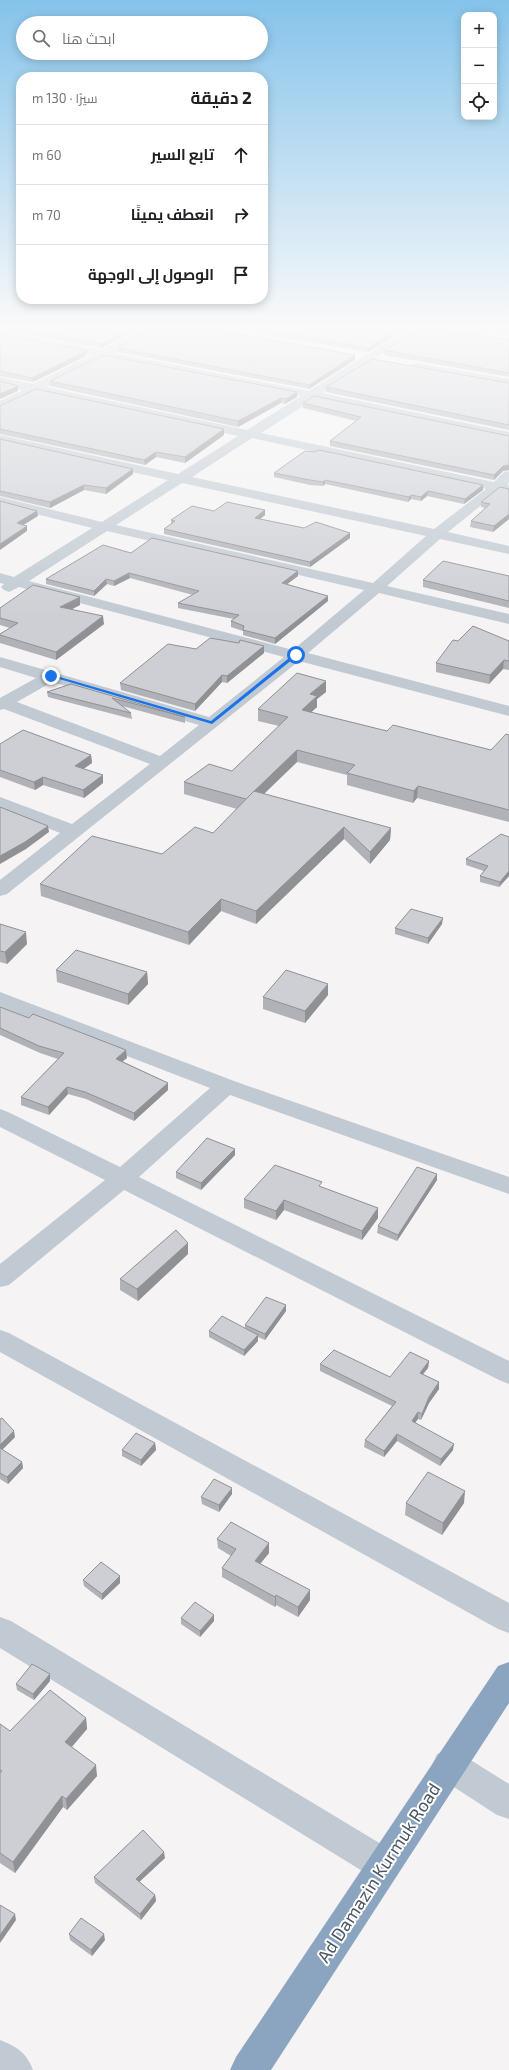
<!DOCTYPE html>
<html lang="ar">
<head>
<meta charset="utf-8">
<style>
  body { margin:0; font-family:"Exo 2",Cairo,sans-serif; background:#f2f2f2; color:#202124; direction:rtl }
  .controls { position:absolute; right:12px; top:12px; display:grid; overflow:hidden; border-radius:8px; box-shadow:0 2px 10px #0003 }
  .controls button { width:36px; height:36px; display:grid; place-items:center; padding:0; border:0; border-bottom:1px solid #e0e0e0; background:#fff; color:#202124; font:20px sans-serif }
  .stop { position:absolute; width:12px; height:12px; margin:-9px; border:3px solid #1a73e8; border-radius:50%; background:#fff }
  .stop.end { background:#1a73e8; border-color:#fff; box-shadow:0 1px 4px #0008 }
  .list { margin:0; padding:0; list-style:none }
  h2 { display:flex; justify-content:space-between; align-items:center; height:52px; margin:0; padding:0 16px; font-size:17px }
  h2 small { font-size:13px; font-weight:400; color:#757577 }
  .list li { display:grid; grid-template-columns:26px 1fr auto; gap:12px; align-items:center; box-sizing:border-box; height:60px; padding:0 16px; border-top:1px solid #e0e0e0 }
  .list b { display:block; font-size:15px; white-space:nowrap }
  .list em { font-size:13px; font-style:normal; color:#757577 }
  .icon { flex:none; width:22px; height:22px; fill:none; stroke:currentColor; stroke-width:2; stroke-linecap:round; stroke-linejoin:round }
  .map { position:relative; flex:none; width:509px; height:2070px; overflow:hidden; direction:ltr }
  .search { position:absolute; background:#fff; box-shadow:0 2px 10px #0003; left:16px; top:16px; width:252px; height:44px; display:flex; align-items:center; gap:10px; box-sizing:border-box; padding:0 14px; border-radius:22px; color:#757577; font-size:15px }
  .panel { position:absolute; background:#fff; box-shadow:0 2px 10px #0003; left:16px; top:72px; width:252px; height:232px; border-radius:16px; direction:rtl }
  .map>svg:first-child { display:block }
</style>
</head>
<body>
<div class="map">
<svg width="509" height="2070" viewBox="0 0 509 2070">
  <rect width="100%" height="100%" fill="#f5f3f3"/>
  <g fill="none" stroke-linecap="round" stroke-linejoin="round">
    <g fill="#c1cad2" fill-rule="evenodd">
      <path d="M146 327H161L114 353 309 391 410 327H424L322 393 509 432V440L314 399 261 433 494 482 504 472 509 471V482L507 485H509V493L499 491 448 532 509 546V554L440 539 387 586 509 614V624L379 593 308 653 509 706V716L299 661 7 894 0 896V880L60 833 0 809V797L72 824 150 764 4 709 0 710V698L36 678 0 667V657L209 717 284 657 19 587 9 592 4 590 1 587 4 584 0 583V573L14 577 92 528 0 505V497L102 522 168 480 0 443V435L178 474 238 436 36 392 0 410V401L23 390 0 385V377L33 384 91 355 0 337V331L101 350ZM104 358 301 396 247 430 46 387ZM252 438 486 489 434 529 192 477ZM182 483 426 536 373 583 116 525ZM107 531 364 590 293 650 29 581ZM52 682 199 725 160 756 17 702Z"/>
      <polygon points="416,363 509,379 509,387 412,370 410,367 412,364"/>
      <polygon points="0,992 234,1081 509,1177 509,1194 230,1095 139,1177 509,1361 509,1384 499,1380 124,1190 9,1285 0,1287 0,1264 105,1180 0,1127 0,1109 8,1112 120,1167 210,1088 0,1007"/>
      <polygon points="0,1330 9,1333 509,1603 509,1633 498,1629 0,1352"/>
      <polygon points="0,1617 11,1621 396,1853 401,1865 396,1877 384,1882 372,1877 0,1648"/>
      <polygon points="449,1749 461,1754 509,1784 509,1819 497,1815 437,1776 432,1765 437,1754"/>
      <path d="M0 2040C17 2047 26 2052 33 2070H0Z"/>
    </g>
    <polygon fill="#8ba5c1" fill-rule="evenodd" points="509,1662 509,1703 271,2070 230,2070 236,2057 498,1666"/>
  </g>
  <g fill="#b0b2b7">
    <polygon points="0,327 143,327 101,348 0,330"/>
    <polygon points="227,327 408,327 368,352"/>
    <polygon points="458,327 509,327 509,335"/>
    <polygon points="0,334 86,356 33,382 0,376"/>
    <polygon points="509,340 509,377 384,355 384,350"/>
    <polygon points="118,348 355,355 355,360 309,389 118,352"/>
    <polygon points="50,381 297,392 297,397 285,404 281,403 238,427 50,386"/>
    <polygon points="509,383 509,430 326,392 326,387"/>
    <polygon points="303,403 509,436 509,470 503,471 494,480 330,446 330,441 356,421 303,408"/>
    <polygon points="0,406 224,429 224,435 185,463 156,457 145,465 0,434"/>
    <polygon points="0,440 133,469 133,474 106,494 84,490 50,508 0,496"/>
    <polygon points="274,473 483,490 464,504 427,496 421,501 411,499 408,502 325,484 323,486 310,485 274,477"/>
    <polygon points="509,489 509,519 493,532 470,527 471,521 485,508 481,507 481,502"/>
    <polygon points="265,510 265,515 260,519 304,528 350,533 350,538 310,567 164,534 164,529 171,525 171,520 214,511"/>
    <polygon points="131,553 298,571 298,576 287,584 328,596 328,601 275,644 243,635 243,631 231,627 231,621 234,619 178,608 178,603 193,595 130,578 114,586 107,584 94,596 46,584 46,579"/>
    <polygon points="509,576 509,608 423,587 423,580"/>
    <polygon points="80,605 71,609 104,624 56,660 0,643 0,634 10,628 0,625 0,608"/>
    <polygon points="458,641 509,641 509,670 503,669 489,684 436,672 436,663"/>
    <polygon points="239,643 264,646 264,653 227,683 222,682 195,711 121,690 120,683 196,649"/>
    <polygon points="71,684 185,717 185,723 122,706 131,713 132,719 48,697 47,692"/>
    <polygon points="326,692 317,699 317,707 311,712 387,731 491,750 509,735 509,822 417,798 413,803 347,785 347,775 297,762 264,794 391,828 390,840 370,864 344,839 256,924 221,911 189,945 41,896 40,884 162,854 213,833 237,809 184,794 184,782 232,771 279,726 258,721 258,709"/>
    <polygon points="0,744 91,755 92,763 83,769 103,775 103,783 84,798 43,785 35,790 0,777"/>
    <polygon points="509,837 509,876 499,887 480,882 480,876 484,871 466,865 466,859"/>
    <polygon points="0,924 27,944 7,964 0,962"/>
    <polygon points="442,924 428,944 395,934 395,928"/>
    <polygon points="56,970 147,972 148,984 128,1005 57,982"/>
    <polygon points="328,995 305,1023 263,1009 263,997"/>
    <polygon points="0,1007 127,1058 122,1061 168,1083 168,1090 134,1121 86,1099 68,1094 49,1115 21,1105 21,1097 58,1059 40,1053 0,1035"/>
    <polygon points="235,1149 235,1155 201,1190 176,1178 176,1172"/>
    <polygon points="437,1180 397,1241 377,1233 378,1226"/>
    <polygon points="321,1187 378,1208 378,1218 362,1240 284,1210 276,1220 244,1208 244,1199"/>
    <polygon points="188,1243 188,1254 138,1301 120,1290 120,1279"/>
    <polygon points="286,1311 265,1340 258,1337 258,1341 244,1356 209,1337 209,1331 245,1328 245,1325"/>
    <polygon points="429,1361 428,1368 423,1374 439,1382 439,1389 429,1403 421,1420 418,1419 415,1422 453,1450 440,1466 397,1441 384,1457 364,1447 365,1440 392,1406 320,1371 320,1364 390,1377"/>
    <polygon points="0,1419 15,1437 2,1450 22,1462 23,1468 8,1484 0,1479"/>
    <polygon points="155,1443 156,1450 141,1466 122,1456 122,1450"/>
    <polygon points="232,1494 219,1512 202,1504 201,1497"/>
    <polygon points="406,1503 464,1503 442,1535 405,1515"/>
    <polygon points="217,1539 269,1543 269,1553 260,1564 310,1590 310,1600 298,1617 276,1605 275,1607 222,1577 222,1568 231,1556 218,1548"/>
    <polygon points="83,1580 120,1583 102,1600 84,1586"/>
    <polygon points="214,1615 214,1621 200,1637 181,1624 181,1618"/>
    <polygon points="50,1681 34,1700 17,1690 16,1684"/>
    <polygon points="86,1718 87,1729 72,1747 97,1776 67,1810 63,1807 15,1873 0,1863 0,1724 10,1731"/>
    <polygon points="165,1858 139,1882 155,1895 156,1901 141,1920 95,1883 94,1877"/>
    <polygon points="69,1934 105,1940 92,1956 70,1940"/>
  </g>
  <g fill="#909195">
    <polygon points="133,327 143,327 101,348 101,344"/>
    <polygon points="400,327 408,327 368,352 368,348"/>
    <polygon points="86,351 86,356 33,382 32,378"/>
    <polygon points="355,355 355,360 309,389 309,385"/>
    <polygon points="18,386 18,391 0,399 0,394"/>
    <polygon points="297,392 297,397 285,404 286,399"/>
    <polygon points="281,398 281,403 238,427 238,421"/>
    <polygon points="224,429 224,435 185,463 185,457"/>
    <polygon points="156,452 156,457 145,465 144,460"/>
    <polygon points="509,465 509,470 503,471 494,480 494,475 503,466"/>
    <polygon points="133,469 133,474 106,494 106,488"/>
    <polygon points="325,480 325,484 323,486 323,482"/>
    <polygon points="84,485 84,490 50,508 50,502"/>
    <polygon points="483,485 483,490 464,504 465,499"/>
    <polygon points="428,491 427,496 421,501 421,497"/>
    <polygon points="411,495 411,499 408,502 409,497"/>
    <polygon points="265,510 265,515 255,523 255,518"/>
    <polygon points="37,511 38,516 17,529 17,523"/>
    <polygon points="509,514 509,519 493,532 494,526"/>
    <polygon points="27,526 27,531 0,550 0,544"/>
    <polygon points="350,533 350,538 310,567 310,562"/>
    <polygon points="298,571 298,576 282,588 282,583"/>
    <polygon points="129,573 130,578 114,586 114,581"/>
    <polygon points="106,579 107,584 94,596 94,591"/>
    <polygon points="328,596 328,601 275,644 275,638"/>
    <polygon points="80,597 80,605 61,615 60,607"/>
    <polygon points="103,616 104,624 56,660 56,652"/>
    <polygon points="264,646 264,653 227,683 227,676"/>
    <polygon points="504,660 503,669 489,684 490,675"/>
    <polygon points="222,675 222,682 195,711 195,704"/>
    <polygon points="326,681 326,692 317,699 317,707 301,722 302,710 310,694"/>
    <polygon points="297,750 297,762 246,811 246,799"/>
    <polygon points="91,755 92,763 76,774 75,766"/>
    <polygon points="103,775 103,783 84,798 83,790"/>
    <polygon points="43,777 43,785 35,790 34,782"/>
    <polygon points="418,786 417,798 413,803 414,791"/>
    <polygon points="48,826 49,832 26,849 0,864 0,856"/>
    <polygon points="344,827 344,839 256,924 256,911"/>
    <polygon points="391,828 390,840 370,864 370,852"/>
    <polygon points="509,871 509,876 499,887 500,882"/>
    <polygon points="221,899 221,911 189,945 188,932"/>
    <polygon points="443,918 442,924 428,944 428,938"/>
    <polygon points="26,932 27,944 7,964 5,952"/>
    <polygon points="147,972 148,984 128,1005 128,994"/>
    <polygon points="328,984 328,995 305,1023 305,1011"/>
    <polygon points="126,1050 127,1058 117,1066 116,1059"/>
    <polygon points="168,1083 168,1090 134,1121 134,1113"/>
    <polygon points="67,1087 68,1094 49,1115 48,1107"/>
    <polygon points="235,1149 235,1155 201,1190 201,1183"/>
    <polygon points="437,1174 437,1180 397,1241 398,1235"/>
    <polygon points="284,1200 284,1210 276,1220 276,1211"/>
    <polygon points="378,1208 378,1218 362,1240 362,1231"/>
    <polygon points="188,1243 188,1254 138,1301 137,1289"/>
    <polygon points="286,1305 286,1311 265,1340 265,1334"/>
    <polygon points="258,1335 258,1341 244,1356 244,1350"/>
    <polygon points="429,1361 428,1368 419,1379 420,1373"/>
    <polygon points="439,1382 439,1389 429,1403 421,1420 422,1414 429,1397"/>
    <polygon points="418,1412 418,1419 412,1427 412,1421"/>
    <polygon points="14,1431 15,1437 0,1452 0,1445"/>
    <polygon points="397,1434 397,1441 384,1457 384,1451"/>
    <polygon points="155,1443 156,1450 141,1466 141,1460"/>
    <polygon points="454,1444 453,1450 440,1466 441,1459"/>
    <polygon points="22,1462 23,1468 8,1484 7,1477"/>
    <polygon points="232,1488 232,1494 219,1512 219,1505"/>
    <polygon points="465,1491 464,1503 442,1535 443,1523"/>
    <polygon points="269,1543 269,1553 255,1570 255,1561"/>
    <polygon points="120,1576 120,1583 102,1600 102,1594"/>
    <polygon points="310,1590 310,1600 298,1617 298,1607"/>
    <polygon points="276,1595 276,1605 275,1607 275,1597"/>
    <polygon points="214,1615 214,1621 200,1637 200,1631"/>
    <polygon points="50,1674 50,1681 34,1700 33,1694"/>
    <polygon points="86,1718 87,1729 66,1753 65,1742"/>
    <polygon points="96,1765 97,1776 67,1810 66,1799"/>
    <polygon points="62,1796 63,1807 15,1873 13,1862"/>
    <polygon points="164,1852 165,1858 136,1885 136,1879"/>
    <polygon points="155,1895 156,1901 141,1920 140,1914"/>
    <polygon points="15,1914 16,1920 0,1943 0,1935"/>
    <polygon points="104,1934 105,1940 92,1956 91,1950"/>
  </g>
  <g fill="#cdcfd5" stroke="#909195">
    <polygon points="11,327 133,327 101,344"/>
    <polygon points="155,327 200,327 355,355 309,385 118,348"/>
    <polygon points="253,327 400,327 368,348"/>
    <polygon points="421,327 430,327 509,340 509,373 384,350"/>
    <polygon points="486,327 509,327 509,331"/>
    <polygon points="0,334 86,351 32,378 0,371"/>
    <polygon points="104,355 297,392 286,399 281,398 238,421 50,381"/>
    <polygon points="372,359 509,383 509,425 326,387"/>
    <polygon points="0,381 18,386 0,394"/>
    <polygon points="36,389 224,429 185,457 156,452 144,460 0,429 0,406"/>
    <polygon points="314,396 509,436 509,465 503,466 494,475 330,441 361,417 303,403"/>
    <polygon points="0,439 133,469 106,488 84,485 50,502 0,491"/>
    <polygon points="319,450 483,485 465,499 428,491 421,497 411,495 409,497 325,480 323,482 310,480 274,473 305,451 315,452"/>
    <polygon points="500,487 509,489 509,514 494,526 471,521 490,504 481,502"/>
    <polygon points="0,501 37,511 17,523 27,526 0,544"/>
    <polygon points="227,502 265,510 255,518 304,528 316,522 350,533 310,562 164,529 175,521 171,520 192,506 214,511"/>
    <polygon points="152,538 298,571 282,583 328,596 275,638 243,630 244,626 231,621 239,615 178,603 199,591 129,573 114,581 106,579 94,591 46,579 103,545 131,553"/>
    <polygon points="443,561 509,576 509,601 423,580"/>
    <polygon points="33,585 80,597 60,607 103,616 56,652 0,635 0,634 18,623 0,618 0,608"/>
    <polygon points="473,626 509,641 509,661 504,660 490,675 436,663 453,640 458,641"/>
    <polygon points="210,638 239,643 240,640 264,646 227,676 222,675 195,704 120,683 168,644 196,649"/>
    <polygon points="297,673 326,681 310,694 317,696 302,710 387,731 393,725 491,750 506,734 509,735 509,810 418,786 414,791 347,773 355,765 297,750 246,799 184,782 209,764 232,771 288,717 258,709"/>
    <polygon points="71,684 185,717 112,698 131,713 47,692"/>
    <polygon points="23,730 91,755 75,766 103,775 83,790 43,777 34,782 0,770 0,744"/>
    <polygon points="254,791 391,828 370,852 344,827 256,911 221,899 188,932 40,884 92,836 162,854 195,827 213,833"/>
    <polygon points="0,807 48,826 25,842 0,856"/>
    <polygon points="501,834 509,837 509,871 500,882 480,876 488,866 466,859"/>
    <polygon points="411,909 443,918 428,938 395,928"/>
    <polygon points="0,924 26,932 5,952 0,951"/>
    <polygon points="76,950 147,972 128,994 56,970"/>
    <polygon points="286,970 328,984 305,1011 263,997"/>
    <polygon points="0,1007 29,1018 33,1014 126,1050 116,1059 168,1083 134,1113 85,1092 67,1087 48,1107 21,1097 64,1053 39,1046 0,1028"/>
    <polygon points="207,1138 235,1149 201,1183 176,1172"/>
    <polygon points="275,1165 322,1182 319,1186 378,1208 362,1231 284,1200 276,1211 244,1199"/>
    <polygon points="417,1167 437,1174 398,1235 378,1226"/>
    <polygon points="176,1230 188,1243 137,1289 120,1279"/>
    <polygon points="266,1297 286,1305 265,1334 245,1325"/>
    <polygon points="222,1316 258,1335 244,1350 209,1331"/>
    <polygon points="334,1350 390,1377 410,1352 429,1361 420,1373 439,1382 429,1397 422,1414 418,1412 412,1421 454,1444 441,1459 397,1434 384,1451 365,1440 396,1402 320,1364"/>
    <polygon points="2,1418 14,1431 0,1445 0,1419"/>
    <polygon points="136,1433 155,1443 141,1460 122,1450"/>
    <polygon points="0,1448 22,1462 7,1477 0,1473"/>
    <polygon points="428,1472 465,1491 443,1523 406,1503"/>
    <polygon points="214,1479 232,1488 219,1505 201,1497"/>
    <polygon points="231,1522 269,1543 255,1561 310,1590 298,1607 276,1595 275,1597 222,1568 236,1549 217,1539"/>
    <polygon points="101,1562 120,1576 102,1594 83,1580"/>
    <polygon points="195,1602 214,1615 200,1631 181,1618"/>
    <polygon points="32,1664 50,1674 33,1694 16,1684"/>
    <polygon points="50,1690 86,1718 65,1742 96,1765 66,1799 62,1796 13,1862 0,1853 0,1773 2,1771 0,1770 0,1724 10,1731"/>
    <polygon points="143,1830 164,1852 136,1879 155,1895 140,1914 94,1877"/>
    <polygon points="0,1905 15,1914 0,1935"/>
    <polygon points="81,1918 104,1934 91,1950 69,1934"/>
  </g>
  <linearGradient id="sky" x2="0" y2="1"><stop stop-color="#85c3ea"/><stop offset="0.53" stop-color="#fafafa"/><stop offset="1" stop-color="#fafafa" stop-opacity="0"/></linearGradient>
  <rect width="509" height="617" fill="url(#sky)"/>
  <polygon fill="#1a73e8" points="294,654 298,655 212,724 49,676 53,675 211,721"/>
  <g text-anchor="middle" stroke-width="4" stroke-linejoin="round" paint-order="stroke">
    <g font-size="18" fill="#4a5661" stroke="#fff">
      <text transform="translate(379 1873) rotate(-57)" y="6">Ad Damazin Kurmuk Road</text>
    </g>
  </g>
</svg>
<div class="controls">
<button>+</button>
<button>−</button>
<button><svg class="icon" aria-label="locate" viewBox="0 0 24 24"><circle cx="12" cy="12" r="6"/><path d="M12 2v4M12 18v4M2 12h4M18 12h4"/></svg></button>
</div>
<div class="stop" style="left:296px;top:655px"></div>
<div class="stop end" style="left:51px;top:676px"></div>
<div class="search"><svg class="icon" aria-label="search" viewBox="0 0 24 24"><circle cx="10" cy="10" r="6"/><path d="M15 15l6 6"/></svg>ابحث هنا</div>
<section class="panel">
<h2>2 دقيقة<small>سيرًا · 130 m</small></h2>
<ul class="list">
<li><svg class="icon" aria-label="ahead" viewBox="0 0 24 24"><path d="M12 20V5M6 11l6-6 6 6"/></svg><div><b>تابع السير</b></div><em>60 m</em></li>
<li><svg class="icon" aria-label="right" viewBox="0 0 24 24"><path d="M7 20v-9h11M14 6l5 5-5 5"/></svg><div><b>انعطف يمينًا</b></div><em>70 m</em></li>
<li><svg class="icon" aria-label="arrive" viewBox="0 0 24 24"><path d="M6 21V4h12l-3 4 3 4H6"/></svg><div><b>الوصول إلى الوجهة</b></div></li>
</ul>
</section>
</div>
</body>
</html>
